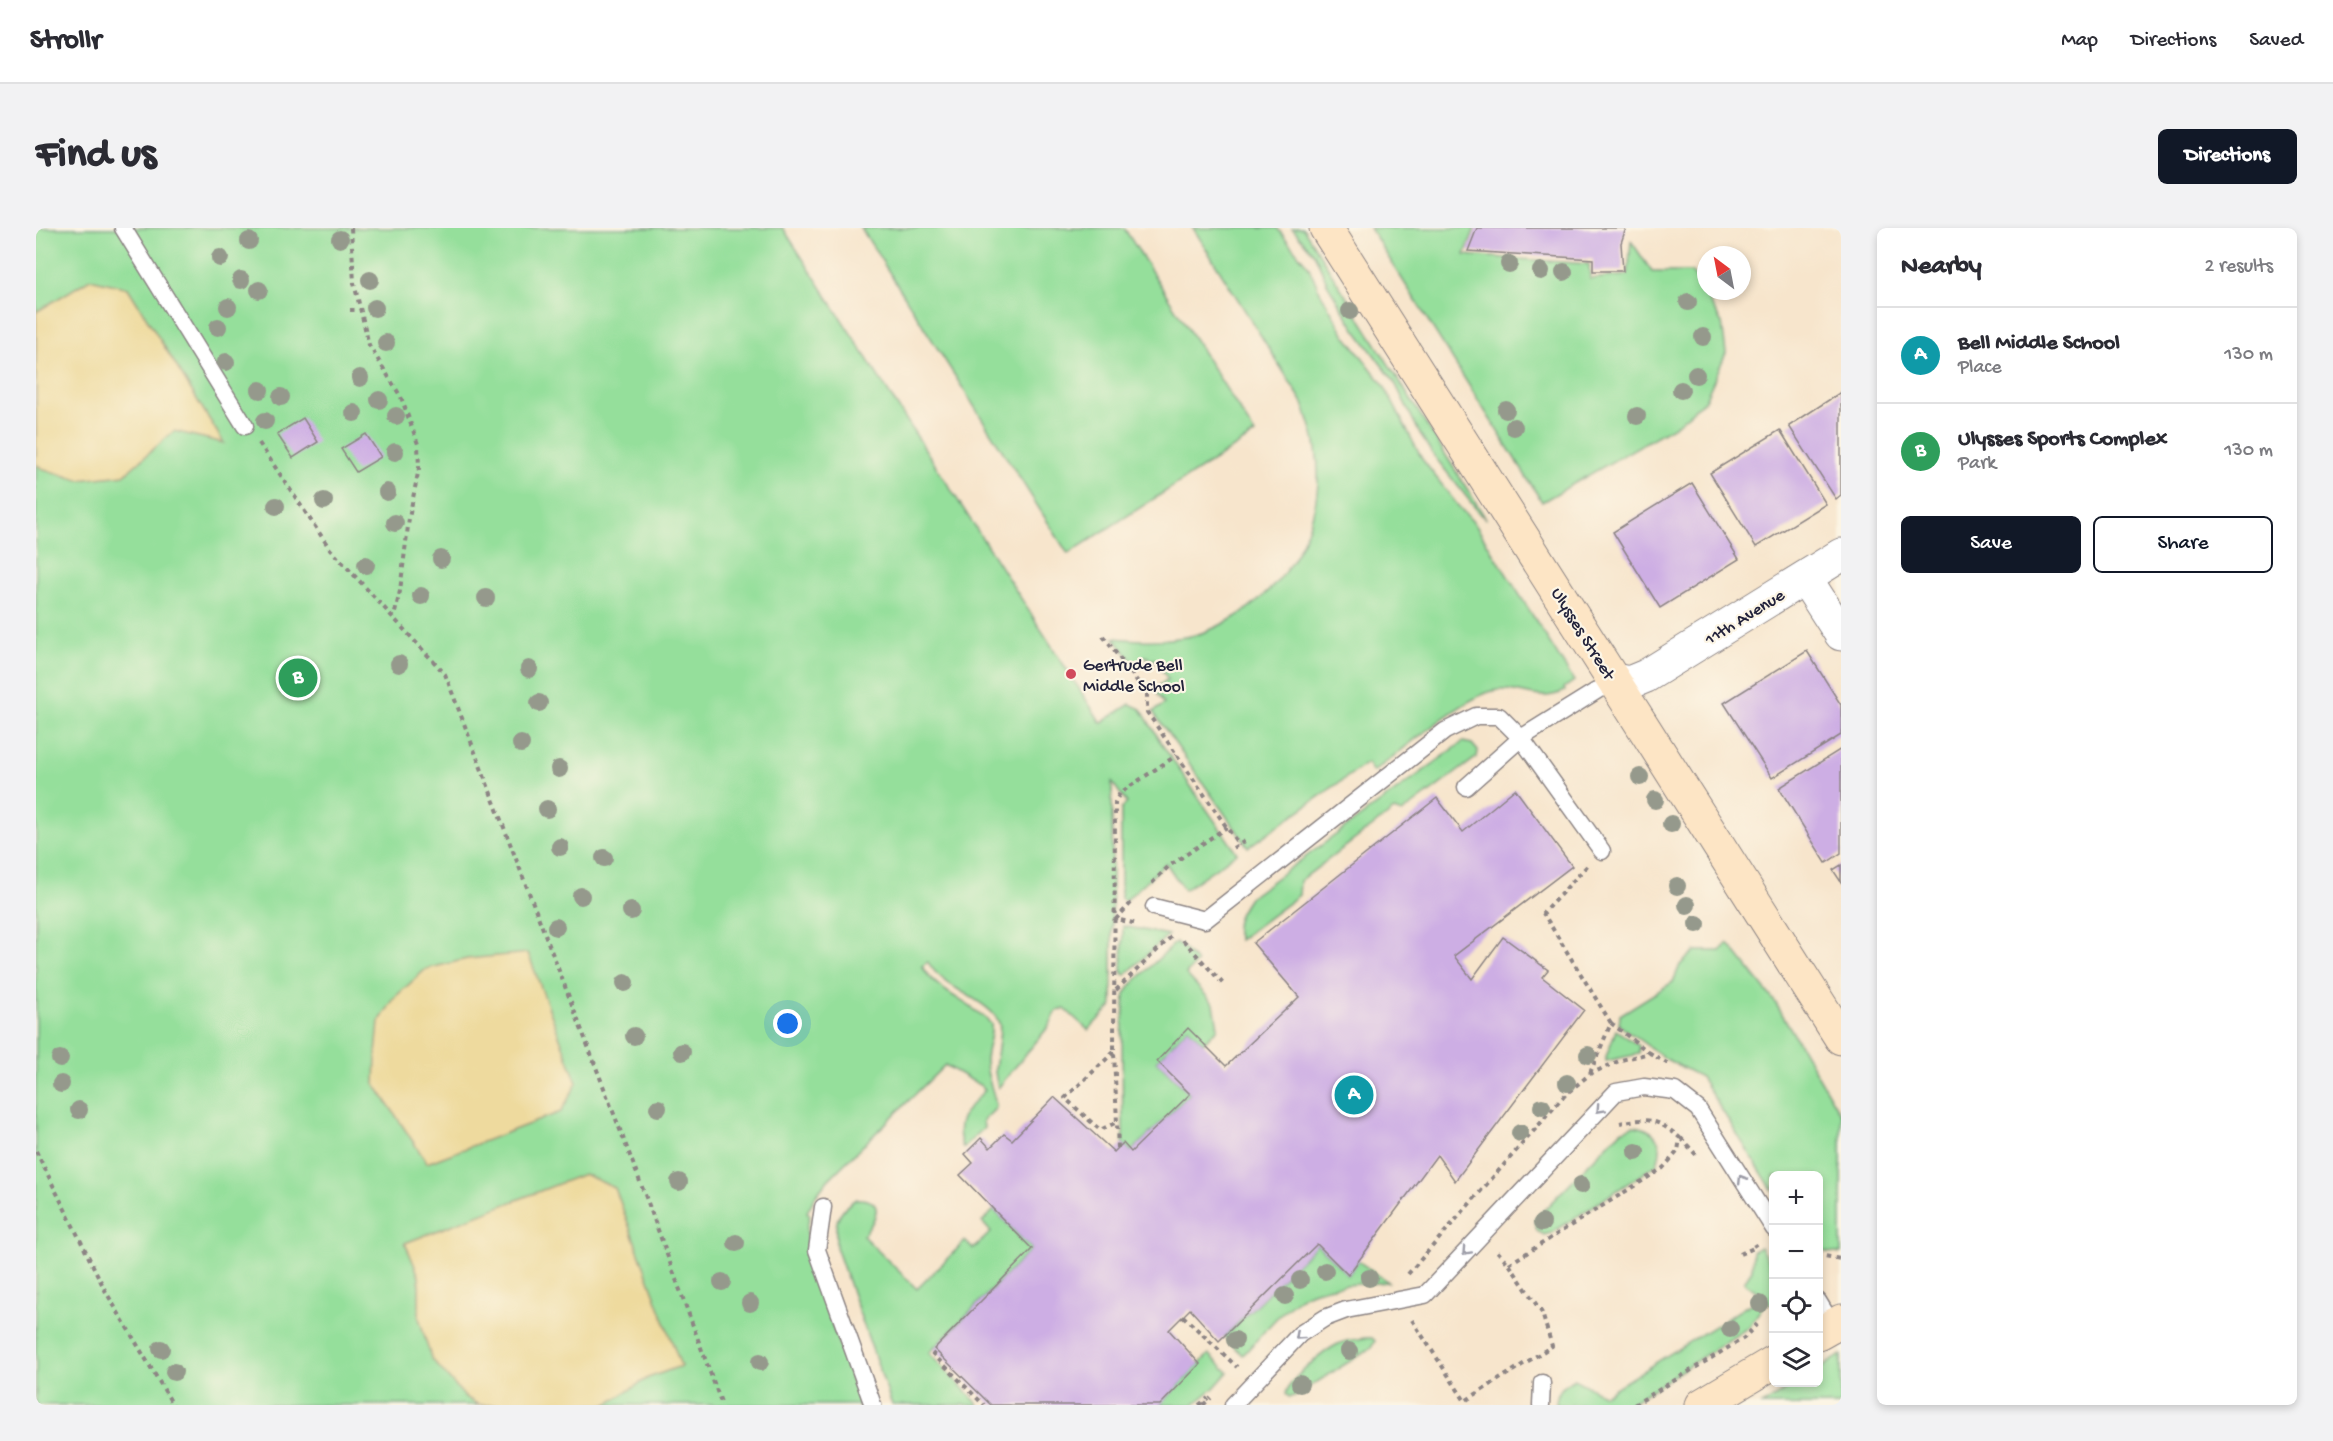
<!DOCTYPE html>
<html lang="en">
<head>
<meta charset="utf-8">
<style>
  body { margin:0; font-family:"Gochi Hand",sans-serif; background:#f2f2f3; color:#2b2b33 }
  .controls { position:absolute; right:18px; bottom:18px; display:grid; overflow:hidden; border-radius:9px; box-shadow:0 3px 9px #0003 }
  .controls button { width:54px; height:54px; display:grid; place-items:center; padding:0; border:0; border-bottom:2px solid #e1e1e2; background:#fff; color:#2b2b33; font:30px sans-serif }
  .compass { position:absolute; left:1661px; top:18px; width:54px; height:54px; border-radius:50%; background:#fff; box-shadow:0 3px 9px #0003; rotate:328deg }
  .you { position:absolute; left:752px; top:796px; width:21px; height:21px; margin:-15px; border:4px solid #fff; border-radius:50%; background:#1a73e8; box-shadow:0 0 0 9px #1a73e833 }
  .badge { display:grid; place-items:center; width:39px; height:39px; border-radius:50%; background:#111827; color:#fff; font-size:20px; font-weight:700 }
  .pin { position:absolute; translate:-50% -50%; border:3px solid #fff; box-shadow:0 2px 6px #0006 }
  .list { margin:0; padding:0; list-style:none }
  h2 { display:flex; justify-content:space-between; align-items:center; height:78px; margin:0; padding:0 24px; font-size:26px }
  h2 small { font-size:20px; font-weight:400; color:#7c7c81 }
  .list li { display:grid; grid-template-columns:39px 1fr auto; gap:18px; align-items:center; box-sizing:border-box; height:96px; padding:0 24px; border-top:2px solid #e1e1e2 }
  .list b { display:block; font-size:22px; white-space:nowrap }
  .list p { margin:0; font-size:20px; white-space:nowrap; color:#7c7c81 }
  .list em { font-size:20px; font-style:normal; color:#7c7c81 }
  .actions { display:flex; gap:12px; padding:18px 24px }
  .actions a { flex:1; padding:14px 0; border:2px solid #111827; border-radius:9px; text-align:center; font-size:21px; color:#111827 }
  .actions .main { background:#111827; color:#fff }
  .icon { flex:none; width:33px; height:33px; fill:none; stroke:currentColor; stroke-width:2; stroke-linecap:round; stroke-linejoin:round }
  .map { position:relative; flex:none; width:1805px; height:1177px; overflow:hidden; border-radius:9px }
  header { display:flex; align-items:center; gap:36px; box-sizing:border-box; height:84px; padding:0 30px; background:#fff; border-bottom:2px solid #e1e1e2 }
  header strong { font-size:28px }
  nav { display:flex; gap:33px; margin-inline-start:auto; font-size:21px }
  .intro { display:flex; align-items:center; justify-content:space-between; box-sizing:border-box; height:144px; padding:0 36px }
  h1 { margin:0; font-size:42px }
  .button { padding:15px 27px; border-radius:9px; background:#111827; color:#fff; font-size:21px; font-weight:700 }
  main { display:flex; gap:36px; padding:0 36px }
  aside { flex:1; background:#fff; border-radius:9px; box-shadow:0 3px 9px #0003 }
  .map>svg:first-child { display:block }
</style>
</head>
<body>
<header>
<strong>Strollr</strong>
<nav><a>Map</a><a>Directions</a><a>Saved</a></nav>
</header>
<div class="intro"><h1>Find us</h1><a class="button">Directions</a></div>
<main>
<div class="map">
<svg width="1805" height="1177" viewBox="0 0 1805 1177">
  <rect width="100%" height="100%" fill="#fcf5e5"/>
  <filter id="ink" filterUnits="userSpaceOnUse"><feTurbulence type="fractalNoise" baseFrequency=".0167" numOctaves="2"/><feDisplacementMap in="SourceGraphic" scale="12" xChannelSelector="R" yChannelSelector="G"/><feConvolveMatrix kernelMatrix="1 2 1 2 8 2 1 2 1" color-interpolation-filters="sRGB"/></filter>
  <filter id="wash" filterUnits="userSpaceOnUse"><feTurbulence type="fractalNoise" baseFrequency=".008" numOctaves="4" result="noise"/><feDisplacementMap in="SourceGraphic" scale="24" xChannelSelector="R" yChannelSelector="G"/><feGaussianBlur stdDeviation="1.35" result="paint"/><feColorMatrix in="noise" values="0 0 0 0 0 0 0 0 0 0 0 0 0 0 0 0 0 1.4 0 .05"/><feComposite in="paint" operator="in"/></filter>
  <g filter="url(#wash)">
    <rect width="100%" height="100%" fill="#f7e5cc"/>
    <g fill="#95df9b" stroke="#5c806b" stroke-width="1.5">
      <path d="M0 0H747L1065 495 1094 476 1105 481 1127 518 1201 625 1148 662 1130 635 1089 673 1085 670V581L1091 575 1076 554V778L1052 802 1029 781 1021 783 1013 798 962 860C961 854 959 848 959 841 960 830 966 804 963 795 954 771 907 762 892 734L886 738C900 765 935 773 955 796 957 808 950 821 950 833 950 850 959 864 960 880L947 893 948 900 927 920C916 893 931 881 949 862L947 859 909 837 792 952 779 969 771 984 774 987 771 999V1025L824 1177H0Z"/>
      <polygon points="825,0 1088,0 1219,206 1032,326"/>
      <path d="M1157 0H1241L1273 39 1282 60 1309 107 1347 156 1386 231 1423 279 1439 296 1538 453 1528 460 1529 463C1499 477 1485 457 1457 463 1426 470 1365 524 1337 544L1331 535 1212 619 1117 484 1128 476 1118 461 1132 451 1118 431 1115 432 1110 428 1099 437 1078 410C1102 413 1126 413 1150 409 1170 406 1188 396 1204 386 1258 351 1291 285 1280 221 1278 204 1272 189 1266 173Z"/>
      <polygon points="1256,0 1267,0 1450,291 1444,286 1395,224 1382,202 1359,155 1319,101 1293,59 1279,27"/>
      <polygon points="1334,0 1439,0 1429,27 1553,36 1554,51 1592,47 1595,13 1616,44 1656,44 1686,95 1690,125 1669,172 1640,197 1506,274"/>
      <path d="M1427 514 1436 516 1442 523 1441 529 1366 585 1358 582 1264 653 1263 667 1203 712C1196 695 1203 685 1213 670Z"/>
      <polygon points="1087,698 1132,707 1089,747 1086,745"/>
      <polygon points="1140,714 1161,734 1150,746 1178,776 1182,800 1167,815 1152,800 1121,833 1154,866 1095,924 1087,915 1086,810 1089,766 1095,757"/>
      <polygon points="1692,715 1739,774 1805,887 1805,1026 1790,1024 1783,1019 1782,948 1738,948 1737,963 1665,849 1630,831 1583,797 1584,787 1637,754 1644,737 1659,723 1684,723"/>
      <polygon points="1580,802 1603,818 1603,826 1570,833 1570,829"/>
      <path d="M1597 898C1620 900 1630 916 1620 937L1516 1005 1508 1007 1501 1003 1499 991 1585 903Z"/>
      <path d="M820 971C852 970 839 993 827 1008L881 1061 929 1013 937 1021 955 1004 946 994 958 982 996 1021 893 1125 943 1177H856L800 1019C799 995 799 984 820 971Z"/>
      <path d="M1281 1016 1312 1047 1322 1033 1352 1054C1324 1057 1288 1055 1264 1070 1243 1084 1225 1108 1207 1127L1188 1109Z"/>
      <path d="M1724 1019C1737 1040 1741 1050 1735 1075H1729L1713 1099 1592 1177H1520C1520 1163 1527 1158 1538 1151L1568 1167 1727 1068 1708 1054 1716 1042 1717 1023Z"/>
      <path d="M1331 1110H1336L1339 1113 1335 1120 1259 1168 1253 1169 1250 1166C1252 1152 1288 1123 1302 1116 1310 1112 1321 1111 1331 1110Z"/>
      <polygon points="1173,1126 1192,1144 1178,1160 1157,1177 1124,1177"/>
      <polygon points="1805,1127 1805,1177 1726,1177 1761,1155 1782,1154 1783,1141"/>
    </g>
    <g fill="#eeda9e" stroke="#887e6c" stroke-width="1.5">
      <polygon points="54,51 92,60 188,215 138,203 88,247 43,252 7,241 0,236 0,84"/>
      <polygon points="492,725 541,855 525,884 391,935 339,856 340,826 343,794 359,769 390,741 431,731"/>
      <polygon points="548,946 579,960 645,1138 612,1150 570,1177 443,1177 429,1169 395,1130 383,1090 383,1048 369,1015"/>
    </g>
    <g id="blocks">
      <g fill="#cdaee4">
        <polygon points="1441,0 1590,0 1585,15 1587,43 1557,43 1557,31 1432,23"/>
        <polygon points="1805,164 1805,267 1800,271 1753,198"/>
        <polygon points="267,190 282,214 257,230 241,206"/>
        <polygon points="1744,202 1790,276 1720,319 1674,245"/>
        <polygon points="330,206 345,229 320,244 305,221"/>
        <polygon points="1656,255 1703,331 1624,380 1577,304"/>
        <polygon points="1771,423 1805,477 1805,507 1736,550 1688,475"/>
        <polygon points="1805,521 1805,625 1790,635 1743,560"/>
        <polygon points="1479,561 1536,638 1418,728 1436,751 1467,709 1512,742 1506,749 1548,782 1419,953 1401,927 1312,1047 1281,1016 1183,1113 1154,1081 1133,1102 1164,1136 1124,1177 955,1177 898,1121 996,1021 924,947 937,935 929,926 945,910 954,920 968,906 976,912 1018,869 1078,924 1087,915 1095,924 1154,866 1121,833 1152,800 1190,838 1263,769 1217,715 1401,570 1427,604"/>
        <polygon points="1805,637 1805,654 1797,642"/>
      </g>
    </g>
  </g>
  <g filter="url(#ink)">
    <use href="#blocks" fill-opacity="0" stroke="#8c8484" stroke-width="1.5"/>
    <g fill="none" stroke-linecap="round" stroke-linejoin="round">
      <defs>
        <g id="lane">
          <polyline points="87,0 209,198"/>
          <polyline points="1430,559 1485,510 1566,623"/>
          <polyline points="1118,679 1169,692 1409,503 1440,488 1463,488 1485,510 1578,452"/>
          <polyline points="787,979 781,1022 837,1177"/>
          <polyline points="1782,1073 1797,1098"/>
          <polyline points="1197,1177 1264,1106 1289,1090 1310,1082 1389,1067 1580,864 1608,859 1639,863 1662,881 1738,1001"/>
          <polyline points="1505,1177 1506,1155"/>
        </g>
        <g id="street">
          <polyline points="1769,350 1805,406"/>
          <polyline points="1578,452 1593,455 1610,448 1805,327"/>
        </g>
        <g id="secondary">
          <polyline points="1290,0 1805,810"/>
          <polyline points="1782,1106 1805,1093"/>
          <polyline points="1666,1177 1738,1134"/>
        </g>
      </defs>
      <use href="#lane" stroke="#8c8484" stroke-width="19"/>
      <use href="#street" stroke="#8c8484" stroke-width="35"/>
      <use href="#secondary" stroke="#8c8484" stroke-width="35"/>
      <g stroke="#8c8484" stroke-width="4" stroke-dasharray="4.5 4.5" stroke-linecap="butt">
        <polyline points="315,0 318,55 333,117 365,169 382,216 383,240 373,290 364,363 358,389"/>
        <polyline points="314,82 325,82"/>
        <polyline points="223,215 294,321 409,446 611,972 686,1177"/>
        <polyline points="1067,408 1111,466 1111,484 1203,617"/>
        <polyline points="1197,620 1209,613"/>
        <polyline points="1551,638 1507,685 1575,795"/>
        <polyline points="1116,655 1133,638 1191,599"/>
        <polyline points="1095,675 1080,691 1101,696"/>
        <polyline points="1147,712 1189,758"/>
        <polyline points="1080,762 1137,707"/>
        <polyline points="1078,824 1029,870 1064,902 1081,894"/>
        <polyline points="1554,845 1575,795 1614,825"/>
        <polyline points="1645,910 1662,929"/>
        <polyline points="1082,920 1078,824 1079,574 1084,565 1141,527"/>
        <polyline points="0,923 70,1064 137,1177"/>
        <polyline points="1782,1024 1788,1028 1805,1031"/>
        <polyline points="1704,1026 1720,1019 1718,1016"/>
        <path d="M1473 1036 1627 940 1642 923 1644 910C1622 891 1612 889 1584 895"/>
        <polyline points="1372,1046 1530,866 1554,846 1585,832 1614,825 1634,837"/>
        <polyline points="1147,1088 1201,1139"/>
        <polyline points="1376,1092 1429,1173 1516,1118 1506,1085 1473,1036 1461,1023"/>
        <polyline points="896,1125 948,1177"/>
        <polyline points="1163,1177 1172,1170"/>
        <polyline points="1167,1177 1175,1170"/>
        <polyline points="1598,1177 1708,1110 1721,1096"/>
      </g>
      <use href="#lane" stroke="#fff" stroke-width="16"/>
      <use href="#street" stroke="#fff" stroke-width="33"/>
      <use href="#secondary" stroke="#fde5c5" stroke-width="33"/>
    </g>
    <g fill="#95998c">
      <circle cx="304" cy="11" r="9"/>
      <circle cx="213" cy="13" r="9"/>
      <circle cx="184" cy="30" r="9"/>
      <circle cx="1473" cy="36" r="9"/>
      <circle cx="1505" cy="43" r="9"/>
      <circle cx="1528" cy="44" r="9"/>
      <circle cx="205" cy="52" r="9"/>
      <circle cx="334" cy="52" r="9"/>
      <circle cx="223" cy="62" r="9"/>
      <circle cx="1652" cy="74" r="9"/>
      <circle cx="192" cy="79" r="9"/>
      <circle cx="339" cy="80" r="9"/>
      <circle cx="1314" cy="83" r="9"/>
      <circle cx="182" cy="99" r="9"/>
      <circle cx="1667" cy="109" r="9"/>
      <circle cx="350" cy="115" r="9"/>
      <circle cx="190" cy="134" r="9"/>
      <circle cx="1660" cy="147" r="9"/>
      <circle cx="324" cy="150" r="9"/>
      <circle cx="224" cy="162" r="9"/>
      <circle cx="1645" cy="162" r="9"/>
      <circle cx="245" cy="169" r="9"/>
      <circle cx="343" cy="172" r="9"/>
      <circle cx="1470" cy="182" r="9"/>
      <circle cx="318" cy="185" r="9"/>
      <circle cx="360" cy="188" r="9"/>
      <circle cx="1601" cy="188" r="9"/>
      <circle cx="229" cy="193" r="9"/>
      <circle cx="1478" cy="199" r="9"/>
      <circle cx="359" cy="224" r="9"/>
      <circle cx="351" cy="264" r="9"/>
      <circle cx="288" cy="273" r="9"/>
      <circle cx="240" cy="278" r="9"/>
      <circle cx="359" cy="295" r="9"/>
      <circle cx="405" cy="331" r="9"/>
      <circle cx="330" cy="337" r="9"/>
      <circle cx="385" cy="368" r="9"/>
      <circle cx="450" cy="370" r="9"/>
      <circle cx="363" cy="436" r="9"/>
      <circle cx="493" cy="441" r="9"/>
      <circle cx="503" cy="475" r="9"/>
      <circle cx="485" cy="516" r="9"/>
      <circle cx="523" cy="541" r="9"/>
      <circle cx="1604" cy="549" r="9"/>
      <circle cx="1619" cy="572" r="9"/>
      <circle cx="511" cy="581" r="9"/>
      <circle cx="1635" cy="596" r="9"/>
      <circle cx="524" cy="619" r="9"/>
      <circle cx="568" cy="630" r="9"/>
      <circle cx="1641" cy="658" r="9"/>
      <circle cx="545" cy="668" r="9"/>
      <circle cx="1651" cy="677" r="9"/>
      <circle cx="595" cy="683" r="9"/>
      <circle cx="1661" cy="696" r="9"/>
      <circle cx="520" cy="699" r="9"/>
      <circle cx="589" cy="755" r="9"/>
      <circle cx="598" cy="808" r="9"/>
      <circle cx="646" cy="824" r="9"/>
      <circle cx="1552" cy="827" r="9"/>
      <circle cx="24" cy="831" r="9"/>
      <circle cx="1531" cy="855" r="9"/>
      <circle cx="25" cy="856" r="9"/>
      <circle cx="1506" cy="879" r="9"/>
      <circle cx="622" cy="880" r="9"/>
      <circle cx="43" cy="882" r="9"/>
      <circle cx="1484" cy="905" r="9"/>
      <circle cx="1600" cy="924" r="9"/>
      <circle cx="643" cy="954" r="9"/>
      <circle cx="1545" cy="957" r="9"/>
      <circle cx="1506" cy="995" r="9"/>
      <circle cx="700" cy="1015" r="9"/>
      <circle cx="1289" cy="1043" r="9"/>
      <circle cx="1333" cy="1050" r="9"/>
      <circle cx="1264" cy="1052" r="9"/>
      <circle cx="686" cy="1054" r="9"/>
      <circle cx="1249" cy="1068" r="9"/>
      <circle cx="714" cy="1075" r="9"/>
      <circle cx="1724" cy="1076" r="9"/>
      <circle cx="1694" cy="1101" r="9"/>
      <circle cx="1199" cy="1112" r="9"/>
      <circle cx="125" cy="1121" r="9"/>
      <circle cx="1313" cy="1123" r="9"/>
      <circle cx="724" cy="1134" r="9"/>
      <circle cx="138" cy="1144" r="9"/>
      <circle cx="1264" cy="1156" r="9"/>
    </g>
    <defs><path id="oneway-chevron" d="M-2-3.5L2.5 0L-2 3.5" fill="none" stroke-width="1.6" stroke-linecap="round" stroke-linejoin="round" transform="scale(1.5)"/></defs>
    <g stroke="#9c9ca7">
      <use href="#oneway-chevron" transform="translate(1564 881) rotate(133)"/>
      <use href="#oneway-chevron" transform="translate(1706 951) rotate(-122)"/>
      <use href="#oneway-chevron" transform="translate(1430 1023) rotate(133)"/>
      <use href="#oneway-chevron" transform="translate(1263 1108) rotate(139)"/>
    </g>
  </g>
  <circle fill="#d1495b" stroke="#fcf5e5" stroke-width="2" cx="1035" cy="446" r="6"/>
  <g text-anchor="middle" stroke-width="4.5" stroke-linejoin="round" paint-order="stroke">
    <g font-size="18" fill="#22223b" stroke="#fcf5e5">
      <text transform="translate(1708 388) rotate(-32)" y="6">11th Avenue</text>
      <text transform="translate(1548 405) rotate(58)" y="6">Ulysses Street</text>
    </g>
    <g font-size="18" fill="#22223b" stroke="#fcf5e5" text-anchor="start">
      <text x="1047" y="442">Gertrude Bell<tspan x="1047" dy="21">Middle School</tspan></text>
    </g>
  </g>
</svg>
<div class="controls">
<button>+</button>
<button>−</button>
<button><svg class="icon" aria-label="locate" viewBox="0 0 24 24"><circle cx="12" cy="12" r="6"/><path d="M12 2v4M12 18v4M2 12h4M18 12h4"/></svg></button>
<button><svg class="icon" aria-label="layers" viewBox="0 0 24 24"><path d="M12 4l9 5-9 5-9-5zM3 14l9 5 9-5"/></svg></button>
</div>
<svg class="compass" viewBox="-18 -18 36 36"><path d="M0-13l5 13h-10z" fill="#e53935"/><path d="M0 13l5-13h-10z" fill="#7c7c81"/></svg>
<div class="you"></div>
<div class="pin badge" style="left:1318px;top:867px;background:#0f9aa8">A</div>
<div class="pin badge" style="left:262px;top:450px;background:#2e9e5b">B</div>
</div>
<aside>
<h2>Nearby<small>2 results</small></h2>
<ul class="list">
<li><span class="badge" style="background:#0f9aa8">A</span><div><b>Bell Middle School</b><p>Place</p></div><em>130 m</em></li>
<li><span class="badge" style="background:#2e9e5b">B</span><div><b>Ulysses Sports Complex</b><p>Park</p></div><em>130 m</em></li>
</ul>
<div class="actions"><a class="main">Save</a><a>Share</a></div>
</aside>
</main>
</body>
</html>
